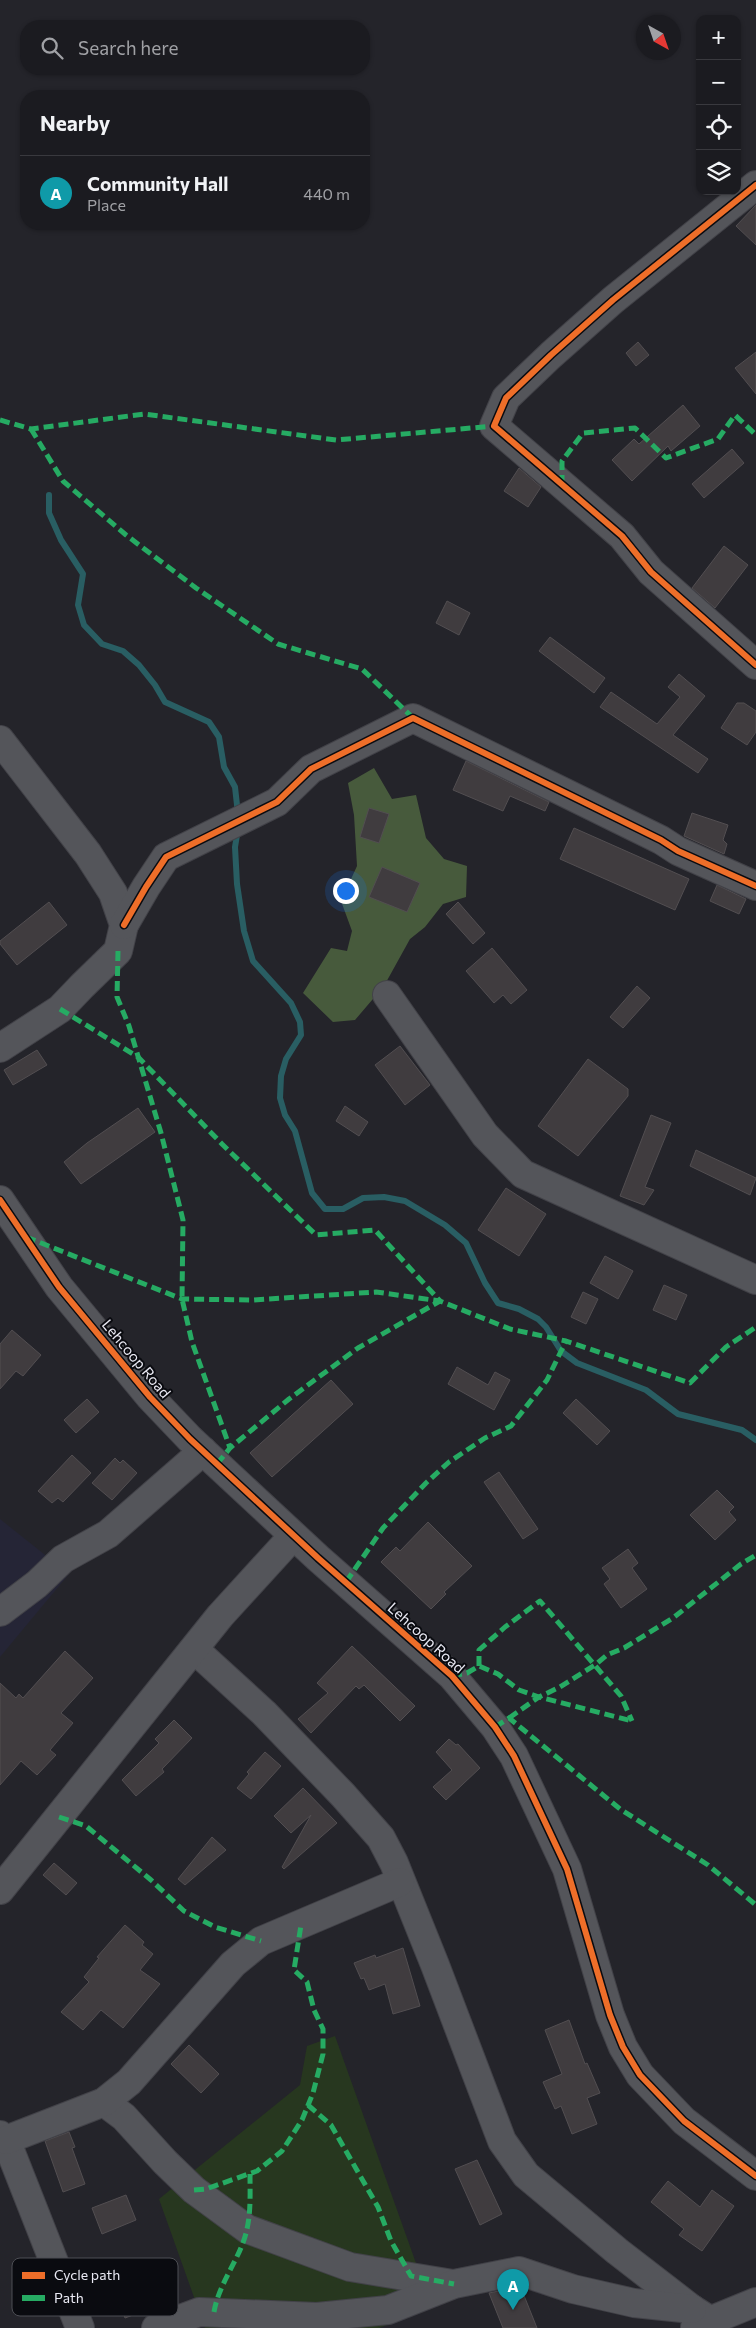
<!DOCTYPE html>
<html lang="en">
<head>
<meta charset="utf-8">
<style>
  body { margin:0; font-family:Commissioner,sans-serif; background:#242429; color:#f1f3f6 }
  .controls { position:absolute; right:15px; top:15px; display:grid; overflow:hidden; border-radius:10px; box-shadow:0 1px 4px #0004 }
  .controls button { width:45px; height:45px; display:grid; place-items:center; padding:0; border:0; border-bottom:1px solid #39393e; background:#1b1b20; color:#f1f3f6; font:25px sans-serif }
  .compass { position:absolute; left:636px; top:15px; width:45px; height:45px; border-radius:50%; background:#1b1b20; box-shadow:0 1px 4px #0004; rotate:140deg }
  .you { position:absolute; left:345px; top:890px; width:18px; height:18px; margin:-12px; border:4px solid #fff; border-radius:50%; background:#1a73e8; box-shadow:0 0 0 8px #1a73e833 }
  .badge { display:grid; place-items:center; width:32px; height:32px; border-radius:50%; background:#a5a5ad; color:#fff; font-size:16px; font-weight:700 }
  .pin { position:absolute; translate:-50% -41px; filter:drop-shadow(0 1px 2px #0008) }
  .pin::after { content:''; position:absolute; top:26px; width:18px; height:15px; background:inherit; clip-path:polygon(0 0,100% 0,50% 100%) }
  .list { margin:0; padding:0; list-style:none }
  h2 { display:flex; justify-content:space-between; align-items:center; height:65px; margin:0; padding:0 20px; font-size:21px }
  h2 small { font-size:16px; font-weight:400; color:#a0a1a5 }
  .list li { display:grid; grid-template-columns:32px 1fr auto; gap:15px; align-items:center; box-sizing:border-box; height:75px; padding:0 20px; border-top:1px solid #39393e }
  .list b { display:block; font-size:19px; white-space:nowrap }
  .list p { margin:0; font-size:16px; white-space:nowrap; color:#a0a1a5 }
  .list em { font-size:16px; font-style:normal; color:#a0a1a5 }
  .icon { flex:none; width:28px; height:28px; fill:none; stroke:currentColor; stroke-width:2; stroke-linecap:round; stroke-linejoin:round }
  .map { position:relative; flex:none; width:756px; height:2328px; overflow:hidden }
  .search { position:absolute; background:#1b1b20; box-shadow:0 1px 4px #0004; left:20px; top:20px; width:350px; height:55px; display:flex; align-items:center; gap:12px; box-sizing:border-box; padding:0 18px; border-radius:20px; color:#a0a1a5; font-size:19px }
  .panel { position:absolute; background:#1b1b20; box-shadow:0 1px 4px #0004; left:20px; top:90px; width:350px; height:140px; border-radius:20px }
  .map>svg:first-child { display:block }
</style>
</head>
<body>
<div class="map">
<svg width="756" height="2328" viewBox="0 0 756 2328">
  <rect width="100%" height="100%" fill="#24242a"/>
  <polygon fill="#252536" points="0,1519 69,1574 0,1657"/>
  <polygon fill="#27371f" points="335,2036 432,2308 379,2328 205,2328 159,2199 300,2085 307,2046"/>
  <polygon fill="#475a3c" points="374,768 392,799 416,795 426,838 444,859 467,866 466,897 443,904 425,927 410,939 384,986 355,1020 333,1022 303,993 331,948 347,951 352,931 341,901 357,866 354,815 348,783"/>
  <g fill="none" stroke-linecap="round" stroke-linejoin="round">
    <g stroke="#295e63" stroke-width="6">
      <polyline points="49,495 49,513 61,540 83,574 78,605 84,625 102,644 123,651 139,665 155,685 165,702 209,722 219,737 224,767 235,787 238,814"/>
      <polyline points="238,829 235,847 237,884 244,931 253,961 291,1003 300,1022 301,1035 286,1059 281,1076 280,1098 285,1115 295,1131 312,1193 325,1209 343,1209 363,1198 384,1197 405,1201 445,1225 466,1243 485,1283 498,1303 519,1309 538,1319 546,1327 561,1351 577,1363 646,1390 678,1414 742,1430 756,1440"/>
    </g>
  </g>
  <g fill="#403c3f" stroke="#524e51">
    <polygon points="756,205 756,245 736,226"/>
    <polygon points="638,342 649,355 636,366 626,353"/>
    <polygon points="756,352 756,394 735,368"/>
    <polygon points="683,405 700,426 671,451 668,446 632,481 612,460 634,439 639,444"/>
    <polygon points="732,449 744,463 704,498 692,484"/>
    <polygon points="519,468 541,487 528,507 504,491"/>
    <polygon points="724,546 748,565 715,608 692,588"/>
    <polygon points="447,601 470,613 459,635 436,623"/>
    <polygon points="550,637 605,678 594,693 539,651"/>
    <polygon points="679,674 705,696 673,735 708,759 698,773 600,707 611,692 657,724 680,697 668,687"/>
    <polygon points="737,703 744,703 756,711 756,732 747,745 721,728"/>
    <polygon points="466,761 549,802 545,811 510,796 503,811 453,790"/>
    <polygon points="369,808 389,814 379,843 360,837"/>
    <polygon points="692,813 728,825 723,840 727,844 724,854 684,836"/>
    <polygon points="574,828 689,879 675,910 560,859"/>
    <polygon points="382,867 420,883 407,912 369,897"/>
    <polygon points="717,885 746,899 739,914 710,901"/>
    <polygon points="49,902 67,925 17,965 0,944 0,941"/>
    <polygon points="458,902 485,933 473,944 446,914"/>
    <polygon points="492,948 527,990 511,1004 503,995 494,1003 466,971"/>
    <polygon points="637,986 650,998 623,1028 610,1017"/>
    <polygon points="400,1046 430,1085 405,1105 375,1065"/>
    <polygon points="37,1050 47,1065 13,1085 4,1070"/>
    <polygon points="588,1059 628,1089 628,1096 578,1156 538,1126"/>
    <polygon points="345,1106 368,1122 359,1136 336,1121"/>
    <polygon points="138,1108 155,1132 81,1184 64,1162 87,1143"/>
    <polygon points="651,1115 671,1123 645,1187 654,1190 644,1205 620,1196"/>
    <polygon points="696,1150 756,1178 750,1195 690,1166"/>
    <polygon points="506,1188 546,1214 519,1256 478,1230"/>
    <polygon points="605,1256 633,1271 618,1299 590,1283"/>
    <polygon points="664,1285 687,1295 676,1320 653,1310"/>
    <polygon points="583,1292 598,1299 586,1324 571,1317"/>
    <polygon points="12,1330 41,1355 23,1376 16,1371 0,1389 0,1344"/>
    <polygon points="457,1367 488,1385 495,1372 510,1380 494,1410 448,1384"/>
    <polygon points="331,1380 353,1404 272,1477 250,1453"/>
    <polygon points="87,1399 99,1412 76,1433 64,1420"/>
    <polygon points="576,1399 610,1431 597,1445 563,1413"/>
    <polygon points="72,1455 91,1473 63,1502 58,1498 52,1503 38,1491"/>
    <polygon points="115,1458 120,1463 123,1460 137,1473 112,1500 92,1483"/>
    <polygon points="499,1472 538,1529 523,1539 484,1482"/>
    <polygon points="717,1490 734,1507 729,1512 736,1520 715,1540 690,1515"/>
    <polygon points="428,1522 472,1566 444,1592 446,1594 431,1609 381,1562 396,1547 400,1551"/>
    <polygon points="628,1549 638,1563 632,1568 647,1589 621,1608 604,1584 610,1579 602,1568"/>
    <polygon points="352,1646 415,1706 400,1721 364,1685 359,1689 356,1686 311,1733 298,1719 328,1693 317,1683"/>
    <polygon points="65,1651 93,1678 61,1713 73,1723 50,1750 56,1755 37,1775 21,1761 0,1785 0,1683 16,1698 19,1694 23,1698"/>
    <polygon points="174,1720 192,1738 162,1769 164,1772 136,1796 122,1780 159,1743 155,1739"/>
    <polygon points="449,1739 456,1745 458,1744 480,1768 446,1800 433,1787 452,1770 436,1752"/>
    <polygon points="265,1752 281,1766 251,1799 237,1788 249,1774 247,1772"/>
    <polygon points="303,1788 337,1823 284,1869 282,1867 311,1815 291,1833 274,1816"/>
    <polygon points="212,1837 226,1850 185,1885 178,1879"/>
    <polygon points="54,1863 77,1883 66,1895 43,1875"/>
    <polygon points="125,1925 144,1942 142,1945 153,1954 140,1970 160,1984 123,2028 101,2010 83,2030 61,2012 89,1982 84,1977 99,1958 97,1957"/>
    <polygon points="403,1948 420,2006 393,2014 385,1984 369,1990 364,1978 361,1979 354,1963 375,1955 376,1958"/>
    <polygon points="569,2020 585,2064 587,2063 600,2093 587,2098 597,2124 572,2134 561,2106 555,2109 543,2082 562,2074 545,2030"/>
    <polygon points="189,2045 219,2074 201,2093 171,2064"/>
    <polygon points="69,2132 75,2147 72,2148 85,2184 63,2192 45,2141"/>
    <polygon points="477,2160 502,2214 480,2225 455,2169"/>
    <polygon points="668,2181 700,2207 712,2190 734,2206 702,2251 679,2235 684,2229 651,2202"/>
    <polygon points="126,2195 136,2220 102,2234 92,2208"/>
    <polygon points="142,2287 149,2309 125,2318 117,2297"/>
    <polygon points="518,2287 521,2288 537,2328 503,2328 489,2293"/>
  </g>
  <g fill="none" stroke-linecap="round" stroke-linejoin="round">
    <defs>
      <g id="minor">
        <polyline points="756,185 613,300 551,355 506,398 494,426 622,536 651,572 756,665"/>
        <polyline points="0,740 88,854 113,893 124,925 118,951 82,986 60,1009 0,1048"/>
        <polyline points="124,925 146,887 166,857 277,802 311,769 413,718 661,840 678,851 756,886"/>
        <polyline points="387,995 485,1135 523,1174 756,1280"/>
        <polyline points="0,1200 59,1287 150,1397 190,1439 318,1558 452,1676 495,1727 514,1756 567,1869 610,2015 623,2047 640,2075 684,2121 756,2176"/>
        <polyline points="0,1612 37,1584 63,1559 108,1534 203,1451"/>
        <polyline points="194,1649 264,1713 343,1795 381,1838 394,1863 435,1965 502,2141 526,2175 617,2251 692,2309 711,2321"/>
        <polyline points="0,1890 220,1616 293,1536"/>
        <polyline points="104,2102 124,2117 165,2162 194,2190 247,2229 350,2267 453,2284"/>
        <polyline points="0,2135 6,2140 80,2328"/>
        <polyline points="6,2140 104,2102 129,2082 233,1964 261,1941 400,1882"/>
        <polyline points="695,2327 756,2302"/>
        <polyline points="156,2328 199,2312 317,2317 388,2310 454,2284 519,2271 573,2289 634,2303 692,2309"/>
      </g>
    </defs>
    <use href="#minor" stroke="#424248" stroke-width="30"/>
    <use href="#minor" stroke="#54555a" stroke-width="28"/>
    <g stroke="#26ab63" stroke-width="5" stroke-dasharray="10 5" stroke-linecap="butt">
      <polyline points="0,420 31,429 144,414 336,440 494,426"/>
      <polyline points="31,429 63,481 126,535 196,588 278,644 362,669 413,718"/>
      <polyline points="562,485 562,461 583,433 635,428 666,458 718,439 735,415 756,435"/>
      <polyline points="118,951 117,997 129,1026 161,1133 183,1220 182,1299 192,1342 230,1448"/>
      <polyline points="60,1009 138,1057 222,1144 316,1235 375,1230 440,1301"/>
      <polyline points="26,1237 182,1299 253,1300 376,1292 440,1301 510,1329 566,1341 690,1383 726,1347 756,1327"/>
      <polyline points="217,1464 230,1448 289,1399 358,1348 440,1301"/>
      <polyline points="346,1582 383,1528 426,1483 449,1462 485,1438 511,1426 547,1380 566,1341"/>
      <polyline points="479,1666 479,1650 505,1627 540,1601 621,1696 632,1721"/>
      <polyline points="452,1676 467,1673 479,1666 498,1674 519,1690 539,1697 632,1721"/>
      <polyline points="509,1718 539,1697 560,1687 595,1665 607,1655 624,1648 673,1618 741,1564 756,1555"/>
      <polyline points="495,1727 509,1718 620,1809 708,1865 756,1905"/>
      <polyline points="59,1817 86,1826 151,1880 184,1911 215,1927 261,1941"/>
      <polyline points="308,2105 331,2125 378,2207 391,2241 411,2276 454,2284"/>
      <polyline points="194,2190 206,2189 257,2171 282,2151 302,2120 313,2093 323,2054 323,2029 314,2010 307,1982 294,1970 301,1925"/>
      <path d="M214 2312C219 2282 241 2258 247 2229 251 2211 250 2192 250 2174"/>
    </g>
    <defs>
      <g id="cycleway">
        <polyline points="756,185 613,300 551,355 506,398 494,426 622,536 651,572 756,665"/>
        <polyline points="124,925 146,887 166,857 277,802 311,769 413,718 661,840 678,851 756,886"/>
        <polyline points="0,1200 59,1287 150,1397 190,1439 318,1558 452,1676 495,1727 514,1756 567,1869 610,2015 623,2047 640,2075 684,2121 756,2176"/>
      </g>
    </defs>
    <use href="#cycleway" stroke="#0a0b10" stroke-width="9"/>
    <use href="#cycleway" stroke="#ee6e29" stroke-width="6"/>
  </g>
  <g text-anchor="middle" stroke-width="4" stroke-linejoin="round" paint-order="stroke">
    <g font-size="15" fill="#eaeaf4" stroke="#0a0b10">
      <text transform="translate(136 1359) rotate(50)" y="5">Lehcoop Road</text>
      <text transform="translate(426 1638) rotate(42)" y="5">Lehcoop Road</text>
    </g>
  </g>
  <rect x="12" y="2258" width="166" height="58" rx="8" fill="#0a0b10" stroke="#4d4e54" stroke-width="1"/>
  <rect x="22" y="2272" width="23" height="7" fill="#ee6e29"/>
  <rect x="22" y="2295" width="23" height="6" fill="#26ab63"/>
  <g font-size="14" fill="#eaeaf4">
    <text x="54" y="2280">Cycle path</text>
    <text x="54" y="2303">Path</text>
  </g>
</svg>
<div class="controls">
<button>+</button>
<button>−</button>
<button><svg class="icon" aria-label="locate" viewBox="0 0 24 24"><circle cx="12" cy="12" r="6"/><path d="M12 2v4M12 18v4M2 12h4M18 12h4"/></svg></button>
<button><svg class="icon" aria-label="layers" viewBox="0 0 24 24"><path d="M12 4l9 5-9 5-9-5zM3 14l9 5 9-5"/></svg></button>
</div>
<svg class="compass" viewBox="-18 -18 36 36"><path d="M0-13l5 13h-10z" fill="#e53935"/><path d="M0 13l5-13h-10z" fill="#a0a1a5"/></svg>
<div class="you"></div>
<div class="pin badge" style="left:513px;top:2310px;background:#0f9aa8">A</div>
<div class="search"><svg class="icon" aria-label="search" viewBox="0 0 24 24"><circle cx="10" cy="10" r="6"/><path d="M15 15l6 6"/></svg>Search here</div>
<section class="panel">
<h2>Nearby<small></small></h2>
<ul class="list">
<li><span class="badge" style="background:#0f9aa8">A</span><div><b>Community Hall</b><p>Place</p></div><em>440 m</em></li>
</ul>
</section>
</div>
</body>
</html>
